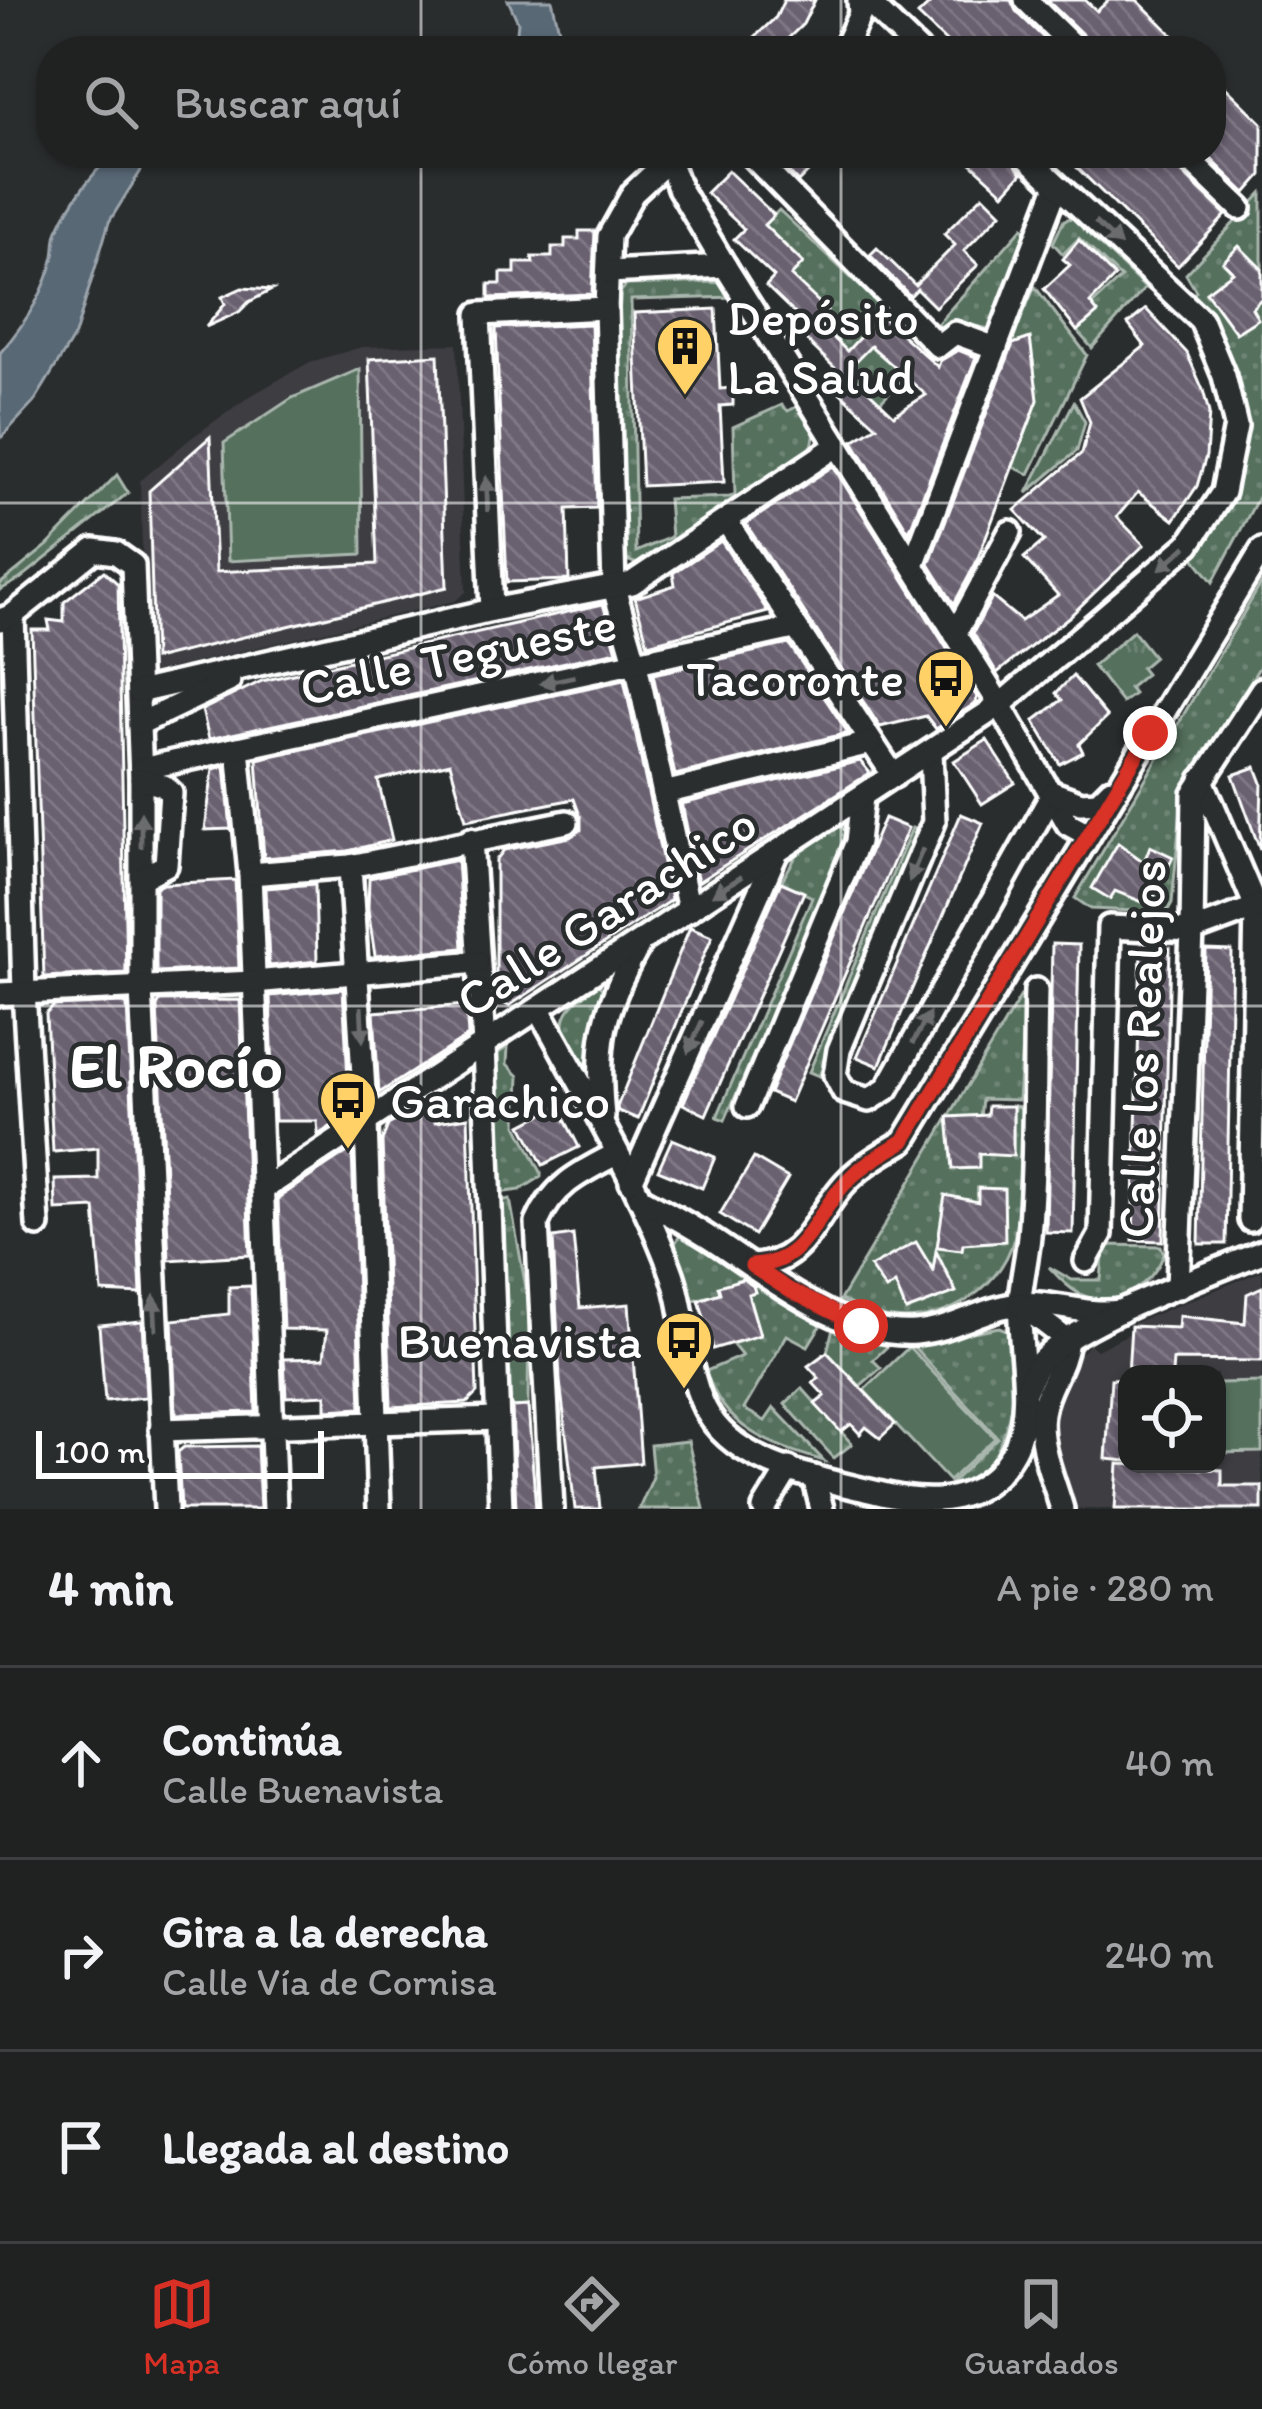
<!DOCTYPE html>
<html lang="es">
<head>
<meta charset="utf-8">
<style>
  body { margin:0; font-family:Itim,sans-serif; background:#282a2a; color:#f1f3f6 }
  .controls { position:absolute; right:36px; bottom:36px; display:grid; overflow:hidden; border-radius:24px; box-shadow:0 3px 9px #0004 }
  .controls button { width:108px; height:108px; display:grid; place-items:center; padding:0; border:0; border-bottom:3px solid #3d3f40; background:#202222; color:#f1f3f6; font:60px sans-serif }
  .scale { position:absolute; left:36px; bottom:30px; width:288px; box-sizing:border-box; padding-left:12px; border:6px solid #fff; border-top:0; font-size:33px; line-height:42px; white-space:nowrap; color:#fff; -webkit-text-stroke:9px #2a2d2e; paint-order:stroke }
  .stop { position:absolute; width:36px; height:36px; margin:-27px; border:9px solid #d93025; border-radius:50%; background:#fff }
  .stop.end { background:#d93025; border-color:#fff; box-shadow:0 3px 12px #0008 }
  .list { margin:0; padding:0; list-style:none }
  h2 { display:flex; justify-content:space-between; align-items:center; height:156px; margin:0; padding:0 48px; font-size:51px }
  h2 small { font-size:39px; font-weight:400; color:#a2a4a5 }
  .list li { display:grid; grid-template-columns:78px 1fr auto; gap:36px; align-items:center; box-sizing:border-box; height:192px; padding:0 48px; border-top:3px solid #3d3f40 }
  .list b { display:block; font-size:45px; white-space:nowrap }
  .list p { margin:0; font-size:39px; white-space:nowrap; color:#a2a4a5 }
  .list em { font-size:39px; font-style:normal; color:#a2a4a5 }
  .icon { flex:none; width:66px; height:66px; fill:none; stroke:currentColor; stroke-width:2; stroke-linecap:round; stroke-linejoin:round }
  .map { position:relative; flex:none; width:1262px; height:1509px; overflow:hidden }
  .search { position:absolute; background:#202222; box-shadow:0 3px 9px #0004; left:36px; right:36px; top:36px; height:132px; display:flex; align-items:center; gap:30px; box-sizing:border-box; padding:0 42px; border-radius:48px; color:#a2a4a5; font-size:45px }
  .sheet { height:732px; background:#202222 }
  nav { display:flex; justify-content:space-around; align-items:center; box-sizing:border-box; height:168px; border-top:3px solid #3d3f40; background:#202222; font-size:33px; color:#a2a4a5 }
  nav a { display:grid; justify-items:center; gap:6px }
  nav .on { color:#d93025 }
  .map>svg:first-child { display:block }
</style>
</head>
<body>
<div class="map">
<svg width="1262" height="1509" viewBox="0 0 1262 1509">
  <defs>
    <pattern id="grass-tufts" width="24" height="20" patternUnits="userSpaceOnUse" patternTransform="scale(3)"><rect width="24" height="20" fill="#546f5d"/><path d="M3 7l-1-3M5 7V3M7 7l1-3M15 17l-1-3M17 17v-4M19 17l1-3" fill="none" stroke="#6e8575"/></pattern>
    <pattern id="garden-dots" width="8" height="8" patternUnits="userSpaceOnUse" patternTransform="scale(3)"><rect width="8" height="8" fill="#546f5d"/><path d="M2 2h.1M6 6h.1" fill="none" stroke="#6e8575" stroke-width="1.8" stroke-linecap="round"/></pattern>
    <pattern id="building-back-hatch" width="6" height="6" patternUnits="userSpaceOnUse" patternTransform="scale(3)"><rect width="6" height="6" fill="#696070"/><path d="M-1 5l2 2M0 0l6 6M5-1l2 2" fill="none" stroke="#807885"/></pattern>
  </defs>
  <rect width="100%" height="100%" fill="#2a2d2e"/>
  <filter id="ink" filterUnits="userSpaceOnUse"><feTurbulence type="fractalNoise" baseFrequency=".00833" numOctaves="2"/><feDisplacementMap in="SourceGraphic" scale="24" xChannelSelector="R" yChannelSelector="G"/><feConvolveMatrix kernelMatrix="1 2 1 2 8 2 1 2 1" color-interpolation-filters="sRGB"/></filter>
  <g filter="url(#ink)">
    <g fill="#3d3c42" fill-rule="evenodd">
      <polygon points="457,344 466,592 455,601 146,674 140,481 190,439 250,396 310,362 362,347"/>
      <path d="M1262 1271V1509H1068L1051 1442V1408L1060 1378 1074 1359 1090 1344 1097 1350 1134 1331V1323ZM1127 1374H1217V1464H1127Z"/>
    </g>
    <polygon fill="url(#grass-tufts)" stroke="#aab7ae" stroke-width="3" points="1133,631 1154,657 1141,668 1146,674 1129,688 1134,694 1122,703 1093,666"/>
    <g fill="url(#garden-dots)" stroke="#aab7ae" stroke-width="3">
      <path d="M1262 193V490L1213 582 1191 554C1238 445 1262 402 1193 295L1196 291 1186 274Z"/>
      <polygon points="779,210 884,309 860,337 905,376 880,402 847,371 856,360 816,321 826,310 791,276 803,262 764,225"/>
      <polygon points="1072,218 1145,288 1092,348 1077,331 1092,305 1121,278 1079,238 1063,254 1053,243 1064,220"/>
      <polygon points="1023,227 1029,234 990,329 959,323 939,339 931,331"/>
      <polygon points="716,282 729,288 735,297 631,300 636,552 671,537 668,499 730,497 735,494 733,427 782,405 788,411 800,405 815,431 812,447 637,564 624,559 617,295 627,285"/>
      <polygon points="1035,287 1087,355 1029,474 1013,467 1038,400 1030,339 1008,346"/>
      <polygon points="1074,402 1085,422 1077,451 1027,493"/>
      <polygon points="117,475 128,493 20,579 0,590 0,584 47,546"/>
      <polygon points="1262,582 1262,663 1183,787 1172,903 1168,910 1158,912 1091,909 1075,898"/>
      <polygon points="840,826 845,830 839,859 725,1120 717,1117 812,897 781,882 798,853"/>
      <polygon points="912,828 921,832 819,1076 809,1072"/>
      <path d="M599 985 606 994 592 1069 583 1074C561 1027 549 1016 599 985Z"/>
      <path d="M1026 987 1018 1100 982 1099 979 1127 953 1169 978 1168 979 1143 988 1154 1013 1155V1106L1022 1107C1020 1147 1021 1189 1016 1228 1008 1284 948 1325 893 1318 874 1316 857 1307 840 1300Z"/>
      <polygon points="508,1047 507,1064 519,1076 517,1125 541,1172 541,1177 520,1190 498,1193 495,1055"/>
      <polygon points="510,1199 529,1305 528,1406 502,1408 500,1201"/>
      <path d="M680 1235 825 1318 808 1346 787 1335 744 1409 765 1421 774 1408 824 1461C771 1445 723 1429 706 1371L742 1356 732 1344 760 1335 748 1294 755 1292 750 1277 737 1280 739 1289 690 1301 673 1247Z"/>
      <path d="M1104 1245 1161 1246 1164 1254C1153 1283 1120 1307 1087 1297 1072 1292 1059 1278 1049 1267L1072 1280H1101Z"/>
      <polygon points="834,1324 858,1338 890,1344 873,1360 881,1368 860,1386 827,1352"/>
      <path d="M999 1327 1009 1331C1024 1356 1010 1435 992 1459 983 1472 969 1480 954 1486L951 1483 998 1438 911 1344Z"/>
      <polygon points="802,1388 852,1444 834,1458 785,1404"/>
      <polygon points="688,1441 704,1509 639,1509 653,1477 650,1445"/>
    </g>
    <g fill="#546f5d" stroke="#aab7ae" stroke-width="3">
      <polygon points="360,369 362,554 228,561 224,443 292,398"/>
      <polygon points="909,1347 995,1438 949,1481 864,1390"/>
      <polygon points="1262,1382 1262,1452 1217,1453 1217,1383"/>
    </g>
    <g fill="#596875" stroke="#9ba4ac" stroke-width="3">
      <polygon points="508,0 552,0 564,51 515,51 518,22"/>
      <path d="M113 153H152L109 222 75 335 34 402 0 439V353C24 325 46 292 54 256 56 246 54 237 59 228 72 199 91 176 113 153Z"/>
    </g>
    <g fill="url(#building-back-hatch)" stroke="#fff" stroke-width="3">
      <polygon points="784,0 815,0 803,24 775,51 740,51 776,17"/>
      <polygon points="934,0 1011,0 1016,11 1057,51 956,51 918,15"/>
      <polygon points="1047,0 1085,0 1097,11 1109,0 1137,0 1189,51 1093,51 1088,40"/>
      <polygon points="1211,73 1262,123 1262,175 1246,193 1205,153 1211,153"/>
      <polygon points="787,153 827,153 798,182 779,162"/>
      <polygon points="960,153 1006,153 1022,173 1004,193"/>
      <polygon points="1062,153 1168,153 1173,164 1226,215 1178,266"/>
      <polygon points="728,171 774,215 764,225 803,263 791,276 827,310 810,328 766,286 774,277 734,239 744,229 706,193"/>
      <polygon points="983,195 1001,213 964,251 978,265 935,307 917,289 910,296 870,255 877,248 915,285 955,245 944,234"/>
      <polygon points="579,231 595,231 592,294 489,298 489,284 501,284 501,273 515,273 515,263 533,263 532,257 552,257 552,247 565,247 565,239 579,239"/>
      <polygon points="1079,240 1115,277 1090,303 1098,313 1077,331 1044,289 1070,265 1063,259"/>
      <polygon points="1239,246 1262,269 1262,298 1252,308 1258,319 1236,333 1206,292 1233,272 1223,262"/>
      <polygon points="242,288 272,290 249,302 239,312 206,327 225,304 222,297"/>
      <polygon points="716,309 720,389 733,388 733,405 720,406 724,482 642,486 634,313"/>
      <polygon points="1146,309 1187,353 1203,390 1209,413 1206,456 1197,486 1174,520 1138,492 1117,517 1144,545 1070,616 997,673 973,633 992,597 1021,621 1058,595 1024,558 1044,541 1015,510 1082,453 1090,422 1080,398 1145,346 1128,324"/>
      <polygon points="880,315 938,367 940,361 958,350 976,357 909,532 853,441 877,426 836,389 851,374 894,415 926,395 871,346 842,375 802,336 817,322 847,351"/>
      <polygon points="591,324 597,508 567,509 569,580 507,582 496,328"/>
      <polygon points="1030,338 1038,400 976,563 954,604 929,564 1013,344"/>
      <polygon points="438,355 447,587 154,659 149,491 210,437 216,572 377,564 369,359"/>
      <polygon points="833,466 977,697 976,703 936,729 926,716 880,727 746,524"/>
      <polygon points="721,541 768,612 648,644 635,598 675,585 673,573"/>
      <polygon points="104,571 118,584 126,973 44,977 32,630 50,630 48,620 64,622 64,602"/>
      <polygon points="603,604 617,651 209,739 202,710 262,681"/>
      <polygon points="789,644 848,733 675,775 653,674"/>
      <polygon points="1073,676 1107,717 1079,744 1083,752 1060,764 1034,721 1062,700 1056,693"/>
      <polygon points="624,680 671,900 509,1006 496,999 496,860 504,850 570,837 581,830 581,818 574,799 466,820 450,763 378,780 392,840 348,851 264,858 257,759"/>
      <polygon points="987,740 1015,783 982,804 954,761"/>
      <polygon points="860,761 870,773 698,882 682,804"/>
      <polygon points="225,766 231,829 205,830 213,769"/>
      <polygon points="1256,767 1262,783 1260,850 1233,775"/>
      <polygon points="961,814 983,823 879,1066 857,1057"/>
      <polygon points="884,818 908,828 790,1102 769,1093"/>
      <polygon points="1118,843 1144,862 1150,846 1173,857 1150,905 1115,891 1110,899 1092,888"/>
      <polygon points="457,860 463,948 375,956 368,909 369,878"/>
      <polygon points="235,880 239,968 156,972 156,887 163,884"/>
      <polygon points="781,882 804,892 706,1115 683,1104"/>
      <polygon points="315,884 317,961 269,966 266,888"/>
      <polygon points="690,927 712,936 638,1119 618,1111 617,1107"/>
      <polygon points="1052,944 1079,945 1073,1233 1046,1232"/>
      <polygon points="1141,948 1170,948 1163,1241 1133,1240"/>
      <polygon points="1206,950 1232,951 1226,1244 1199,1244"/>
      <polygon points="343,989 350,1114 318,1135 317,1121 275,1121 270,996"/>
      <polygon points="240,1000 250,1255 169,1260 157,1006 160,1001"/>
      <polygon points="124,1003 127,1005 141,1294 102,1292 95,1208 56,1210 55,1180 98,1179 98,1148 53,1152 46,1014 54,1006"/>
      <polygon points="466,1005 468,1036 379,1093 374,1012"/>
      <polygon points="432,1102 435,1122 468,1117 477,1393 467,1403 391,1407 382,1141 388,1125"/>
      <polygon points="558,1106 579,1147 543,1165 522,1125"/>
      <polygon points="988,1106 1013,1106 1013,1156 979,1154 979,1168 953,1169 948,1117 987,1115"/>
      <polygon points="672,1139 715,1157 702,1188 658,1170"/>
      <polygon points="352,1149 361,1408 326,1410 326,1395 286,1397 284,1359 324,1358 327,1330 283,1329 278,1198"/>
      <polygon points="754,1158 788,1178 754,1235 720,1214"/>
      <polygon points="978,1188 1004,1189 1005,1241 963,1244 962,1250 937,1247 945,1195 978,1202"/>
      <polygon points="573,1235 580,1308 629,1304 641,1463 596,1467 600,1509 575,1509 560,1381 553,1238"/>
      <polygon points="916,1242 933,1270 936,1251 956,1292 906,1311 895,1284 886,1290 870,1267"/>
      <polygon points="743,1279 753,1286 755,1292 748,1294 760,1335 713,1349 699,1300 720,1293 718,1286"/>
      <polygon points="251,1286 256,1412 176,1414 172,1320 229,1314 229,1287"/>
      <polygon points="1262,1287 1262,1361 1173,1360 1172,1374 1128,1374 1131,1326 1178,1328 1179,1316 1245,1323 1247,1294"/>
      <polygon points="142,1321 146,1397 105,1401 99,1325"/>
      <polygon points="827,1352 895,1424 880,1438 866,1427 860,1434 851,1424 841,1432 815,1404 825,1396 813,1383 819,1378 808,1366"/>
      <polygon points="1127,1378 1127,1461 1106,1459 1111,1379"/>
      <polygon points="528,1406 536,1509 516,1509 512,1407"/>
      <polygon points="257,1446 260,1509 181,1509 178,1452 184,1447"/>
      <polygon points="1118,1464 1222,1470 1222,1486 1262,1486 1262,1509 1115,1509"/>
    </g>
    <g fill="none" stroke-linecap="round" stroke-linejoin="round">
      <defs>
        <g id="minor">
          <polyline points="866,0 919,51"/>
          <polyline points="1026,0 1078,51"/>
          <polyline points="843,51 860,14 859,0"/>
          <polyline points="676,153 633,193 609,236 606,308 614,588 636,664 689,910"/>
          <polyline points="749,153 938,346 955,333 996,348"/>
          <polyline points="1183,153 1240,208"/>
          <polyline points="668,157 679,188 725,266 1000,705 1068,824 1088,835"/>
          <polyline points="608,272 725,266"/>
          <polyline points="726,521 894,776"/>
          <polyline points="913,565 1057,186"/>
          <polyline points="492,610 479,314 606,308"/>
          <polyline points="13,615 24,992 38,1225"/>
          <polyline points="0,620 13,615 94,550 116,553 133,565 141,779 141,989 166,1509"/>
          <polyline points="955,634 1010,532"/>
          <polyline points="138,692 492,610 632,583 838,445"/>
          <polyline points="139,724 229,681"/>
          <polyline points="238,749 250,874 275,1509"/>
          <polyline points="931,752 934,822 839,1050 835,1075 844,1092 869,1100 887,1089 1053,793"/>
          <polyline points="141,769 794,628"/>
          <polyline points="141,779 164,786 171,793 166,865 142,878"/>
          <polyline points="1202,780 1256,907 1250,1220"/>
          <polyline points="664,793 870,743"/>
          <polyline points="1053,793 1081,803 1098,802 1111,789"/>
          <polyline points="471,839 484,1045 501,1509"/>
          <polyline points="350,866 366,1123 379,1509"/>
          <polyline points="250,874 350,866 567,822"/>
          <polyline points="0,994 254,982 477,962"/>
          <path d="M539 1009C585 1093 636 1178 670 1268 688 1314 684 1377 710 1417 742 1466 817 1478 870 1491 915 1503 962 1509 997 1474 1004 1466 1014 1452 1017 1443 1034 1397 1017 1345 1020 1299 1022 1278 1027 1257 1029 1236 1036 1155 1034 1072 1036 990"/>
          <polyline points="747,1106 857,842 862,797"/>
          <path d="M603 1117C596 1044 602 1011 638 947"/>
          <polyline points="631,1182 776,854"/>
          <polyline points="262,1190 1000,705 1189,544 1223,492 1236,426 1224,376 1201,320 1023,153"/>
          <path d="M640 1198C664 1211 688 1224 711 1239 771 1278 842 1338 916 1333 954 1330 984 1307 1021 1304 1055 1301 1081 1316 1121 1311"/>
          <polyline points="1086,1261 1101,1234 1109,927 1192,931 1262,905"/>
          <path d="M752 1266C808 1264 814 1214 848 1180 864 1164 885 1152 904 1141L1262 550"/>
          <polyline points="1178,1287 1192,931 1194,794 1262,689"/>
          <path d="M1020 1304 1067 1340C1064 1368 1046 1386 1042 1413 1037 1444 1054 1480 1062 1509"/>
          <path d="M1026 1390C1030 1382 1033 1372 1038 1365 1068 1323 1211 1274 1262 1252"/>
          <polyline points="161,1430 498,1419"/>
          <polyline points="814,1477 822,1509"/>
          <path d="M552 1509 537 1223C553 1185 581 1172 616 1154"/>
          <polyline points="764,1509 789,1468"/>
        </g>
      </defs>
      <use href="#minor" stroke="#fff" stroke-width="30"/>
      <use href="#minor" stroke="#2a2d2e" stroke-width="21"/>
    </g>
    <defs><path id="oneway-solid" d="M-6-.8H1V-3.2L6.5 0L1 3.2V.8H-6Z" transform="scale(3)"/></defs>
    <g fill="#6a6c6d">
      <use href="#oneway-solid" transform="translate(1108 234) rotate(43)"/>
      <use href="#oneway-solid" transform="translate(487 494) rotate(-92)"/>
      <use href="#oneway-solid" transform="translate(1173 558) rotate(140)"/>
      <use href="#oneway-solid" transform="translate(557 680) rotate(168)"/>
      <use href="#oneway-solid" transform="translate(141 830) rotate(-90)"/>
      <use href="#oneway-solid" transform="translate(916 865) rotate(113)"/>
      <use href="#oneway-solid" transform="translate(727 886) rotate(147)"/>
      <use href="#oneway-solid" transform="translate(362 1024) rotate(87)"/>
      <use href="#oneway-solid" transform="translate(921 1028) rotate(-61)"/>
      <use href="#oneway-solid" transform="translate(695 1037) rotate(114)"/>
      <use href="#oneway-solid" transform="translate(155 1313) rotate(-93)"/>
    </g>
  </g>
  <g fill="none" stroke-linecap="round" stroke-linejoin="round" filter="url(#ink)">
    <path stroke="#d93025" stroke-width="15" d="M861 1326 789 1290 752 1266C808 1263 814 1214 848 1180 864 1164 885 1152 904 1141L1150 733"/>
  </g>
  <path fill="none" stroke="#fff" stroke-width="3" stroke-opacity="0.55" d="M421 0V51M841 0V51M421 153V1509M841 153V1509M0 503H1262M0 1006H1262"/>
  <defs>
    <symbol id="building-pin" viewBox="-11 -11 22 30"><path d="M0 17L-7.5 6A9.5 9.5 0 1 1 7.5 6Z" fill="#ffd166" stroke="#2a2d2e"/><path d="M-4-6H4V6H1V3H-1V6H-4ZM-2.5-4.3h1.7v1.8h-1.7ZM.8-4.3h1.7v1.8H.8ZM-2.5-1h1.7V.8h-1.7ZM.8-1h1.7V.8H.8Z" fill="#111"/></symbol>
    <symbol id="bus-pin" viewBox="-11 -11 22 30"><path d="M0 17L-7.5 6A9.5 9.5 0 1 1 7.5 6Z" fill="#ffd166" stroke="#2a2d2e"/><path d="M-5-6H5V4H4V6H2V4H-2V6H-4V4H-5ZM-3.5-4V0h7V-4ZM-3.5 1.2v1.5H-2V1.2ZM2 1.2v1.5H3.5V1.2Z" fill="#111"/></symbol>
  </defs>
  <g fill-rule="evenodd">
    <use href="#building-pin" x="652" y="313" width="66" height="90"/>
    <use href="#bus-pin" x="913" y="645" width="66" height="90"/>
    <use href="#bus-pin" x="315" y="1067" width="66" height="90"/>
    <use href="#bus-pin" x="651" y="1307" width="66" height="90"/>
  </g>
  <g text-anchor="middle" stroke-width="9" stroke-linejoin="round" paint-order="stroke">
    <g font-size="51" fill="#fff" stroke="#2a2d2e" text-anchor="start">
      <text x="727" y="335">Depósito<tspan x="727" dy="59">La Salud</tspan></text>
      <text x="904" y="696" text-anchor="end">Tacoronte</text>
      <text x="390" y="1118">Garachico</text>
      <text x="642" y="1358" text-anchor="end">Buenavista</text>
    </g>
    <g font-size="51" fill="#fff" stroke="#2a2d2e">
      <text transform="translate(458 655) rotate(-12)" y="18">Calle Tegueste</text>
      <text transform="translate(606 911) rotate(-33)" y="18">Calle Garachico</text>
      <text transform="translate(1141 1049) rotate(-88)" y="18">Calle los Realejos</text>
    </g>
    <g font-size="63" font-weight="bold" fill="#fff" stroke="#2a2d2e">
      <text x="176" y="1087">El Rocío</text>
    </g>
  </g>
</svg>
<div class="controls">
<button><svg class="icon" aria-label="locate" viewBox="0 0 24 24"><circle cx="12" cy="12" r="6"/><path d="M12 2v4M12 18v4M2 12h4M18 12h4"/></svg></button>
</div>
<div class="scale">100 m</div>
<div class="stop" style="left:861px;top:1326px"></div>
<div class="stop end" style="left:1150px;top:733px"></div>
<div class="search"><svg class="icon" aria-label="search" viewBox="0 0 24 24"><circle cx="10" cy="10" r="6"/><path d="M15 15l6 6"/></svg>Buscar aquí</div>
</div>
<section class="sheet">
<h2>4 min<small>A pie · 280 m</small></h2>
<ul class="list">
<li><svg class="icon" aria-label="ahead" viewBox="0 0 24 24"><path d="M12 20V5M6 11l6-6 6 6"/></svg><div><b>Continúa</b><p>Calle Buenavista</p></div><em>40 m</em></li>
<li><svg class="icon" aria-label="right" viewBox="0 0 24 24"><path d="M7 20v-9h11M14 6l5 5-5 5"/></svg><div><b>Gira a la derecha</b><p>Calle Vía de Cornisa</p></div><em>240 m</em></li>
<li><svg class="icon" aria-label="arrive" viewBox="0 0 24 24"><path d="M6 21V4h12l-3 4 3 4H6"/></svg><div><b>Llegada al destino</b></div></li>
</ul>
</section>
<nav>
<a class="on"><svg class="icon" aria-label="map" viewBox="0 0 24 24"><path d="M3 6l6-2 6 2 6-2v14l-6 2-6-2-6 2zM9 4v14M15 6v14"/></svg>Mapa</a>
<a><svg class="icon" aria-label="directions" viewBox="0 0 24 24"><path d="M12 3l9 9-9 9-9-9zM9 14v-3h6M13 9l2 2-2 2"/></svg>Cómo llegar</a>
<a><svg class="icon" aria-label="saved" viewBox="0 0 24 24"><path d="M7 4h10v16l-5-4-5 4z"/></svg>Guardados</a>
</nav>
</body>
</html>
